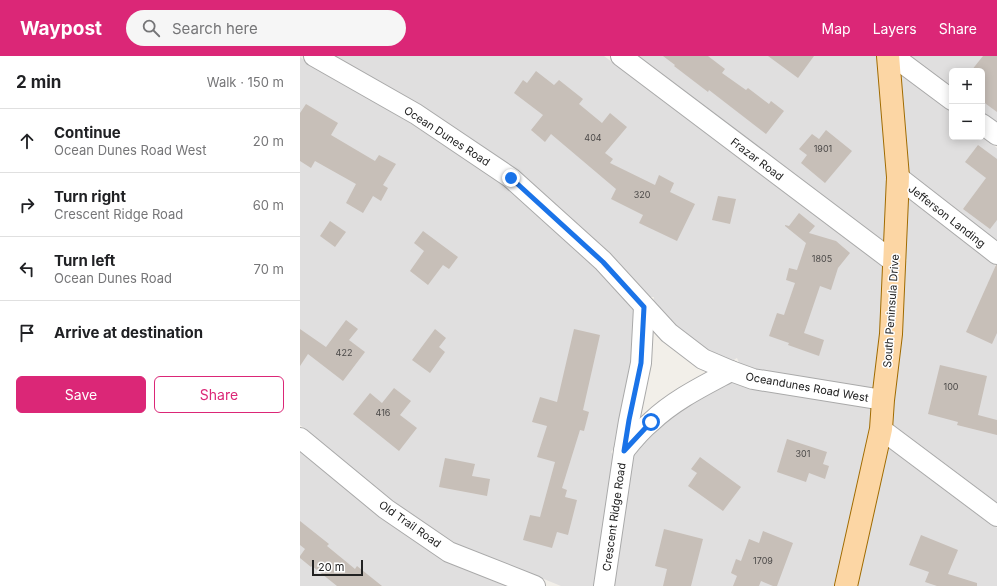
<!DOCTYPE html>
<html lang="en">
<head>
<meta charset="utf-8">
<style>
  body { margin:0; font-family:Inter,sans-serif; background:#f6f6f6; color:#202124 }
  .controls { position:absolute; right:12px; top:12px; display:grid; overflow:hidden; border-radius:6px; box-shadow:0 2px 10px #0003 }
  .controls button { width:36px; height:36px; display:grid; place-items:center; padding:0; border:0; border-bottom:1px solid #e0e0e0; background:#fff; color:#202124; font:20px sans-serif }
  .scale { position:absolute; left:12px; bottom:10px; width:51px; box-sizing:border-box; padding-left:4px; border:2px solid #222; border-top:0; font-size:11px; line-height:14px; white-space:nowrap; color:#222; -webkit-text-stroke:3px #fff; paint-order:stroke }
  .stop { position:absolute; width:12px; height:12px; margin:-9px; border:3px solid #1a73e8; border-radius:50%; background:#fff }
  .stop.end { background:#1a73e8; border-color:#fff; box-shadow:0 1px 4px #0008 }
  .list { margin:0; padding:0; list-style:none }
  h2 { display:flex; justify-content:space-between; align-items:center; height:52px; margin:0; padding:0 16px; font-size:17px }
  h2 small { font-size:13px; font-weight:400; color:#757577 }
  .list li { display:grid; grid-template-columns:26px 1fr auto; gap:12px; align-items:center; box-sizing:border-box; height:64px; padding:0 16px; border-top:1px solid #e0e0e0 }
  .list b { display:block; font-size:15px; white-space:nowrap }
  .list p { margin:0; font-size:13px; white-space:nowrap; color:#757577 }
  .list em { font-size:13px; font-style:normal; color:#757577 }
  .actions { display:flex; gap:8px; padding:12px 16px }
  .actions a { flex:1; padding:9px 0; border:1px solid #db2777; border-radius:6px; text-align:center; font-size:14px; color:#db2777 }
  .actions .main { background:#db2777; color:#fff }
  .icon { flex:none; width:22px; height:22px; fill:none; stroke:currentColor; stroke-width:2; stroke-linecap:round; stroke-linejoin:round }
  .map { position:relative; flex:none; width:697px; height:530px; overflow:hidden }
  header { display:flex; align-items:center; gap:24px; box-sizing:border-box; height:56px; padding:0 20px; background:#db2777; color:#fff }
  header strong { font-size:19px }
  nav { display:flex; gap:22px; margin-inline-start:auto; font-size:14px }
  .search { width:280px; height:36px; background:#f6f6f6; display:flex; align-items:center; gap:10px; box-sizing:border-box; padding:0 14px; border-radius:22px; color:#757577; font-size:15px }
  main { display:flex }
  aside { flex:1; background:#fff }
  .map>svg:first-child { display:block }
</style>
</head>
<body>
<header>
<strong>Waypost</strong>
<div class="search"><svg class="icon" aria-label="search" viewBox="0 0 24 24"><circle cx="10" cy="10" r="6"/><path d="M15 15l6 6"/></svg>Search here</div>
<nav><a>Map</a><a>Layers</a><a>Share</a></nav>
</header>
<main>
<aside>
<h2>2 min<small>Walk · 150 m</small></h2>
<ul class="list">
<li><svg class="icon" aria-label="ahead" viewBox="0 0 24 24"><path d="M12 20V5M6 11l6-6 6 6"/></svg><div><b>Continue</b><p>Ocean Dunes Road West</p></div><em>20 m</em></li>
<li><svg class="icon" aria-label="right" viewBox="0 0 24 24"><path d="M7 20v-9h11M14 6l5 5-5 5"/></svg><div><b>Turn right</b><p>Crescent Ridge Road</p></div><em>60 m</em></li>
<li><svg class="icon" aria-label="left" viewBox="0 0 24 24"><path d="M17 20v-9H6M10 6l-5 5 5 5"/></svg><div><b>Turn left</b><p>Ocean Dunes Road</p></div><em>70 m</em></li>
<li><svg class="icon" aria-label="arrive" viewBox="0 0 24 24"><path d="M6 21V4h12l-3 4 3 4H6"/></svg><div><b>Arrive at destination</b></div></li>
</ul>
<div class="actions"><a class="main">Save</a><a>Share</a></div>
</aside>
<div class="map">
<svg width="697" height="530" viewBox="0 0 697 530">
  <rect width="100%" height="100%" fill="#f2efe9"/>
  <g fill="#e0dfdf">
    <polygon points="34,0 304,0 585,212 582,279 575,333 456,314 439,307 437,302 432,305 409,294 375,269 353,246 354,241 348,241 310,198"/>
    <polygon points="338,0 577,0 579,1 588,119 585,124 589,127 586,187"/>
    <polygon points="610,0 697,0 697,67 682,55 682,15 652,15 652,32"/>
    <polygon points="0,1 9,8 110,67 205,130 296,213 335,255 332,307 315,391 311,396 314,399 295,530 261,530 155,487 92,445 0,369"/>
    <polygon points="599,16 652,57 652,81 682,81 682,80 697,92 697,185 607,116"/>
    <polygon points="606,140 697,211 697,447 590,368 603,209 607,204 604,201"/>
    <polygon points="431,326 450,333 573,352 572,370 568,376 571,377 537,530 313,530 332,398 357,372 380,354"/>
    <polygon points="586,389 697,472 697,530 555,530"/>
    <polygon points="0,395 79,461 144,504 208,530 0,530"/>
  </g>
  <g fill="#c7bfb8">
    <polygon points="363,0 408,0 425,13 422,17 446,34 448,32 469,48 471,45 484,55 466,78 409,34 408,36 374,10 375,9"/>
    <polygon points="468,0 514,0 498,22"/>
    <polygon points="683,0 697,0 697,56 682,45 682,15 671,15"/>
    <polygon points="236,15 254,29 259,24 283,43 279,48 302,67 310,57 327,71 305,97 313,103 310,107 355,129 359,119 374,127 370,136 395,148 377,185 339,167 343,159 311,143 316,133 251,78 245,86 231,74 243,59 214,37 223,24 227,27"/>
    <polygon points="6,48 38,67 31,79 75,105 79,99 96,108 83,129 88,132 81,145 73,140 63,157 46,147 56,128 15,105 11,112 0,105 0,57"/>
    <polygon points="526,74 552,95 525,127 501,107 507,99 499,93 512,78 519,83"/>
    <polygon points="678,89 697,103 697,164 690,173 663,153 686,122 665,106"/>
    <polygon points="418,140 436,143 430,168 412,164"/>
    <polygon points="499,157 515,170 509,177 536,185 550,197 538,212 531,234 520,230 504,277 524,284 519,300 488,289 489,287 469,280 477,257 484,259 495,227 486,224 489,212 497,214 506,187 485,170 485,169 489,170"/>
    <polygon points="30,165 46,176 35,191 20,180"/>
    <polygon points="123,175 158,201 149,213 143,209 128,229 110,215 124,195 114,187"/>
    <polygon points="696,209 697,209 697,277 692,288 666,276"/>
    <polygon points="46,264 58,273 49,284 65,296 43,325 8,298 0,310 0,273 26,291"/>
    <polygon points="135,273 146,282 139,291 145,296 130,317 112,304"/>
    <polygon points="274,273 300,279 283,354 289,356 284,375 280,374 262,432 267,434 265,441 277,444 268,479 257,476 252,492 223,484 230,459 240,461 255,406 237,401 247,370 232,366 240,341 257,346"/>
    <polygon points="640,309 687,320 678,359 697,364 697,379 657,369 658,366 628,358"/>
    <polygon points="94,332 111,345 100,359 117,372 99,395 53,358 70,337 82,347"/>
    <polygon points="487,383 527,396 523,408 529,410 525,423 509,417 506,426 477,416"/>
    <polygon points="400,401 441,431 423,455 388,430 397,417 391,413"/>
    <polygon points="145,402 175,408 172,420 190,423 187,440 139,431"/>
    <polygon points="0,465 29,488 27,490 55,513 57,510 82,530 37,530 12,510 11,511 0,502 0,500 5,493 0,489"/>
    <polygon points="364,473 403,483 391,530 363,530 367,513 355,510"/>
    <polygon points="463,475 493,487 477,530 473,530 461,525 459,530 433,530 437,520 431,517 436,503 441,505 449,483 459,487"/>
    <polygon points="621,479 658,494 648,518 677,527 677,530 637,530 625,526 629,516 609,509"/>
  </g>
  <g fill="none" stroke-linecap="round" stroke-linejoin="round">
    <defs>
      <g id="minor">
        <polyline points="14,0 116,58 211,122 303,205 369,277 403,303 431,315 453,323 583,344"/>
        <polyline points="321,0 594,206"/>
        <polyline points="593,0 652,44"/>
        <polyline points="682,68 697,79"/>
        <polyline points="598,121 697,198"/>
        <polyline points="581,373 697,460"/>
        <polyline points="0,382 86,453 149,496 235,530"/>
        <path d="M324 395C332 385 341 374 351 366 374 344 403 330 431 315"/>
        <polyline points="304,530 324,395 329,365 341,307 344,251"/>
      </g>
      <polyline id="major" points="546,530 581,373 583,344 591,278 598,121 588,0"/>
    </defs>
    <use href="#minor" stroke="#a9a9a9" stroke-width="22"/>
    <use href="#major" stroke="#a06b00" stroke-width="24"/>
    <use href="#minor" stroke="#fff" stroke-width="20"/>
    <use href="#major" stroke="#fcd6a4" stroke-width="22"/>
  </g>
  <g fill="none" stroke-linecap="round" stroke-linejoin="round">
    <polyline stroke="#1a73e8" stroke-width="5" points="211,122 303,206 344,251 341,307 329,364 324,395 351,366"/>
  </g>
  <g text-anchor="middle" stroke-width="3" stroke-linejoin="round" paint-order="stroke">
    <g font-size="9" fill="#4b4948">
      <text x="293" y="85">404</text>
      <text x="523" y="96">1901</text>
      <text x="342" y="142">320</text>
      <text x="522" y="206">1805</text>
      <text x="44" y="300">422</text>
      <text x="651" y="334">100</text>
      <text x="83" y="360">416</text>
      <text x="503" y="401">301</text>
      <text x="463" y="508">1709</text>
    </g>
    <g font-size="11" fill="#222" stroke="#fff">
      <text transform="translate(147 80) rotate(33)" y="4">Ocean Dunes Road</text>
      <text transform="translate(457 103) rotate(37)" y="4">Frazar Road</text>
      <text transform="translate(647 160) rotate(38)" y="4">Jefferson Landing</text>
      <text transform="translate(591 255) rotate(-86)" y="4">South Peninsula Drive</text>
      <text transform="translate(507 331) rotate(10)" y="4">Oceandunes Road West</text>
      <text transform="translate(314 461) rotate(-82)" y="4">Crescent Ridge Road</text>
      <text transform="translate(110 468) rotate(35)" y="4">Old Trail Road</text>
    </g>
  </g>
</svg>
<div class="controls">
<button>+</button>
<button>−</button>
</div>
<div class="scale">20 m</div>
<div class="stop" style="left:351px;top:366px"></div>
<div class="stop end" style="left:211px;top:122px"></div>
</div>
</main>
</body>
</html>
